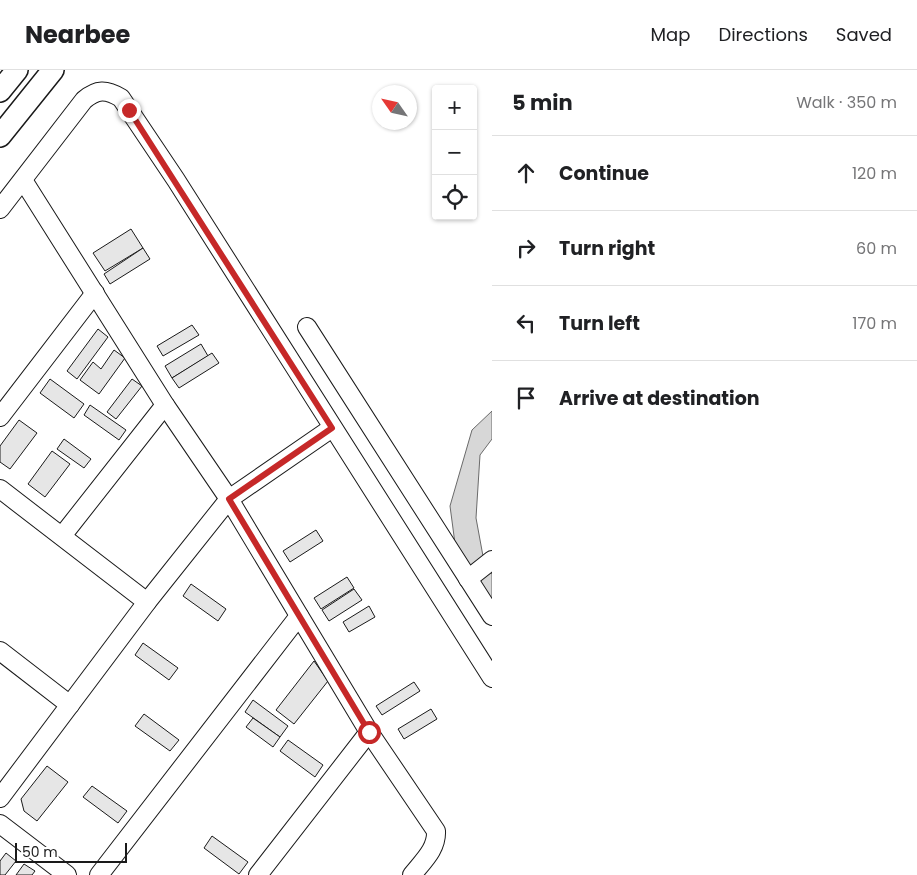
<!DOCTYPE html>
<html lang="en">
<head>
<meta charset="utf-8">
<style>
  body { margin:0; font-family:Poppins,sans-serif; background:#f2f2f2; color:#202124 }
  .controls { position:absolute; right:15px; top:15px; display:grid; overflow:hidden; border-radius:5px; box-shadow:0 1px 4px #0004 }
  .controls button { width:45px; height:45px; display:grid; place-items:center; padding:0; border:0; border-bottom:1px solid #e0e0e0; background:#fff; color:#202124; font:25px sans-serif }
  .compass { position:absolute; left:372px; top:15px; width:45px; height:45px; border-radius:50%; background:#fff; box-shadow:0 1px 4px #0004; rotate:304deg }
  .scale { position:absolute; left:15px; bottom:12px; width:112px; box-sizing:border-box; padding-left:5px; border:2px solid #1a1a1a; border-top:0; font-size:14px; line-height:18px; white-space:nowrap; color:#1a1a1a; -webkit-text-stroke:4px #fff; paint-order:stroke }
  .stop { position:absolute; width:15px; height:15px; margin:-11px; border:4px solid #c62828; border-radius:50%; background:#fff }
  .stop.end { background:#c62828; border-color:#fff; box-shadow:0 1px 5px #0008 }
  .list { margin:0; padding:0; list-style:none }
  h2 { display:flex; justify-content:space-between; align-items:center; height:65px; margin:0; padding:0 20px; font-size:21px }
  h2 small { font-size:16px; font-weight:400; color:#757577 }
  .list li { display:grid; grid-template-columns:32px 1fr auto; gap:15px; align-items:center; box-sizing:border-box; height:75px; padding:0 20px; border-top:1px solid #e0e0e0 }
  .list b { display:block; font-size:19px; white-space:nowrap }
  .list em { font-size:16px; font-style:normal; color:#757577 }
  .icon { flex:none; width:28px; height:28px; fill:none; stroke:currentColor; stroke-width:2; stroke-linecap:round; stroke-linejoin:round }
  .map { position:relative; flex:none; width:492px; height:805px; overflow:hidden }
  header { display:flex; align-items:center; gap:30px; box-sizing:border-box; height:70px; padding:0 25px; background:#fff; border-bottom:1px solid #e0e0e0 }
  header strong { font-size:24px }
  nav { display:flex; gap:28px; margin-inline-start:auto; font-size:18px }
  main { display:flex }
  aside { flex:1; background:#fff }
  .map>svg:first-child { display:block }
</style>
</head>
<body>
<header>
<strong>Nearbee</strong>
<nav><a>Map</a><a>Directions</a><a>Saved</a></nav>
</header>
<main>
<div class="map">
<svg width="492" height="805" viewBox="0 0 492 805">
  <rect width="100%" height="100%" fill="#fff"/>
  <polygon fill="#d7d7d7" stroke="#6a6a6a" points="492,341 492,369 480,385 476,448 485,497 492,504 492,539 458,496 450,436 472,360"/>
  <g fill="#e6e6e6" stroke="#1a1a1a">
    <polygon points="131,159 143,178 105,201 93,183"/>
    <polygon points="143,178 150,189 110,214 104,204"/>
    <polygon points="192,255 199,265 163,286 157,276"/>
    <polygon points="98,259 108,267 77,309 67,301"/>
    <polygon points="201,274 208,286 172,308 165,296"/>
    <polygon points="114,280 125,288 99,324 80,310 93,292 101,299"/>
    <polygon points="212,283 219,293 179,318 172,308"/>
    <polygon points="50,309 84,334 74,348 40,323"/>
    <polygon points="132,309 142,316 116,349 107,342"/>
    <polygon points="90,335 126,360 119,370 84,345"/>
    <polygon points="19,350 37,363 10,399 0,392 0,376"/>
    <polygon points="64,369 91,389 84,398 57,379"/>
    <polygon points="52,381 70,394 45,427 28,414"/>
    <polygon points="316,460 323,471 290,492 283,481"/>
    <polygon points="347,507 354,518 321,539 314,528"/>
    <polygon points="191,514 226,539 218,551 183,526"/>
    <polygon points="354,519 362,530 329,551 322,540"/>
    <polygon points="369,536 375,547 349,562 343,552"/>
    <polygon points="143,573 178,598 169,610 135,585"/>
    <polygon points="314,591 328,611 294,654 276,640"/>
    <polygon points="414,612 420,621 382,645 376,636"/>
    <polygon points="253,630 288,656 280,667 245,642"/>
    <polygon points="431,639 437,649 404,669 398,659"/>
    <polygon points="144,644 179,670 170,681 135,656"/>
    <polygon points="253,648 280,667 273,677 246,657"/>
    <polygon points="288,670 323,695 315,707 280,681"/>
    <polygon points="47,696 68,712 37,751 24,741 21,729"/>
    <polygon points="92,716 127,741 118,753 83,727"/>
    <polygon points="212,766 248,792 239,804 204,778"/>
    <polygon points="6,783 16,791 5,805 0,805 0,791"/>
    <polygon points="24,794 35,801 32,805 16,805"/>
  </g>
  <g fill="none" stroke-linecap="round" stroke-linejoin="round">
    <defs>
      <g id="minor">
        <path d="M23 110 165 335 229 429 369 662 436 761C437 779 423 791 412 805"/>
        <path d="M0 139 84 30C97 19 106 19 121 28L176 110 492 608"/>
        <polyline points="307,257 492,546"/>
        <polyline points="0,347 95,223"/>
        <polyline points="0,419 147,532"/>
        <polyline points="62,466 165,335"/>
        <polyline points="468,509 492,490"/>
        <polyline points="0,581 70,635"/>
        <polyline points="0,728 147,532 229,429 332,358"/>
        <polyline points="0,754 67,805"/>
        <polyline points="99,805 299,546"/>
        <polyline points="258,805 369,662"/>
      </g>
      <g id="major">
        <polyline points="0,21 17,0"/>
        <polyline points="0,66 53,0"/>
      </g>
    </defs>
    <use href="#minor" stroke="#1a1a1a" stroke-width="20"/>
    <use href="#major" stroke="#1a1a1a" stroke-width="24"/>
    <use href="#minor" stroke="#fff" stroke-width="18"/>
    <use href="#major" stroke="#fff" stroke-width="21"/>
  </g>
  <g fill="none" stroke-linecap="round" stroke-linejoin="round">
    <polyline stroke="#c62828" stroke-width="6" points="129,40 332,358 229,429 369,662"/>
  </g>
</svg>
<div class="controls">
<button>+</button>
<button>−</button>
<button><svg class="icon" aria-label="locate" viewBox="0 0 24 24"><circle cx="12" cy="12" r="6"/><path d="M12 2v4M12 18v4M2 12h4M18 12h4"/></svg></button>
</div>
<svg class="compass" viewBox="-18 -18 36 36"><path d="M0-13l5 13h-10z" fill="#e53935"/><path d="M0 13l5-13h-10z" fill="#757577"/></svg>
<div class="scale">50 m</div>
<div class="stop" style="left:369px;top:662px"></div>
<div class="stop end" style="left:129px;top:40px"></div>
</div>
<aside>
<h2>5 min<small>Walk · 350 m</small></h2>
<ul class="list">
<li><svg class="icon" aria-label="ahead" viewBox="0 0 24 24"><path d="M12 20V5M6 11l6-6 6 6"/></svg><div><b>Continue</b></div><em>120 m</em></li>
<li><svg class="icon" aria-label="right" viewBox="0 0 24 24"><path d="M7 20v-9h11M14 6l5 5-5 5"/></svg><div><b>Turn right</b></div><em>60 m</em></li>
<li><svg class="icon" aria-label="left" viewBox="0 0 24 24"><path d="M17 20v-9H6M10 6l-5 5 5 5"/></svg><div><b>Turn left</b></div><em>170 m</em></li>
<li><svg class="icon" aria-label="arrive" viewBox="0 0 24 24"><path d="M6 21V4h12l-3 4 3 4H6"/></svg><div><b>Arrive at destination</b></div></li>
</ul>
</aside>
</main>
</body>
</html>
